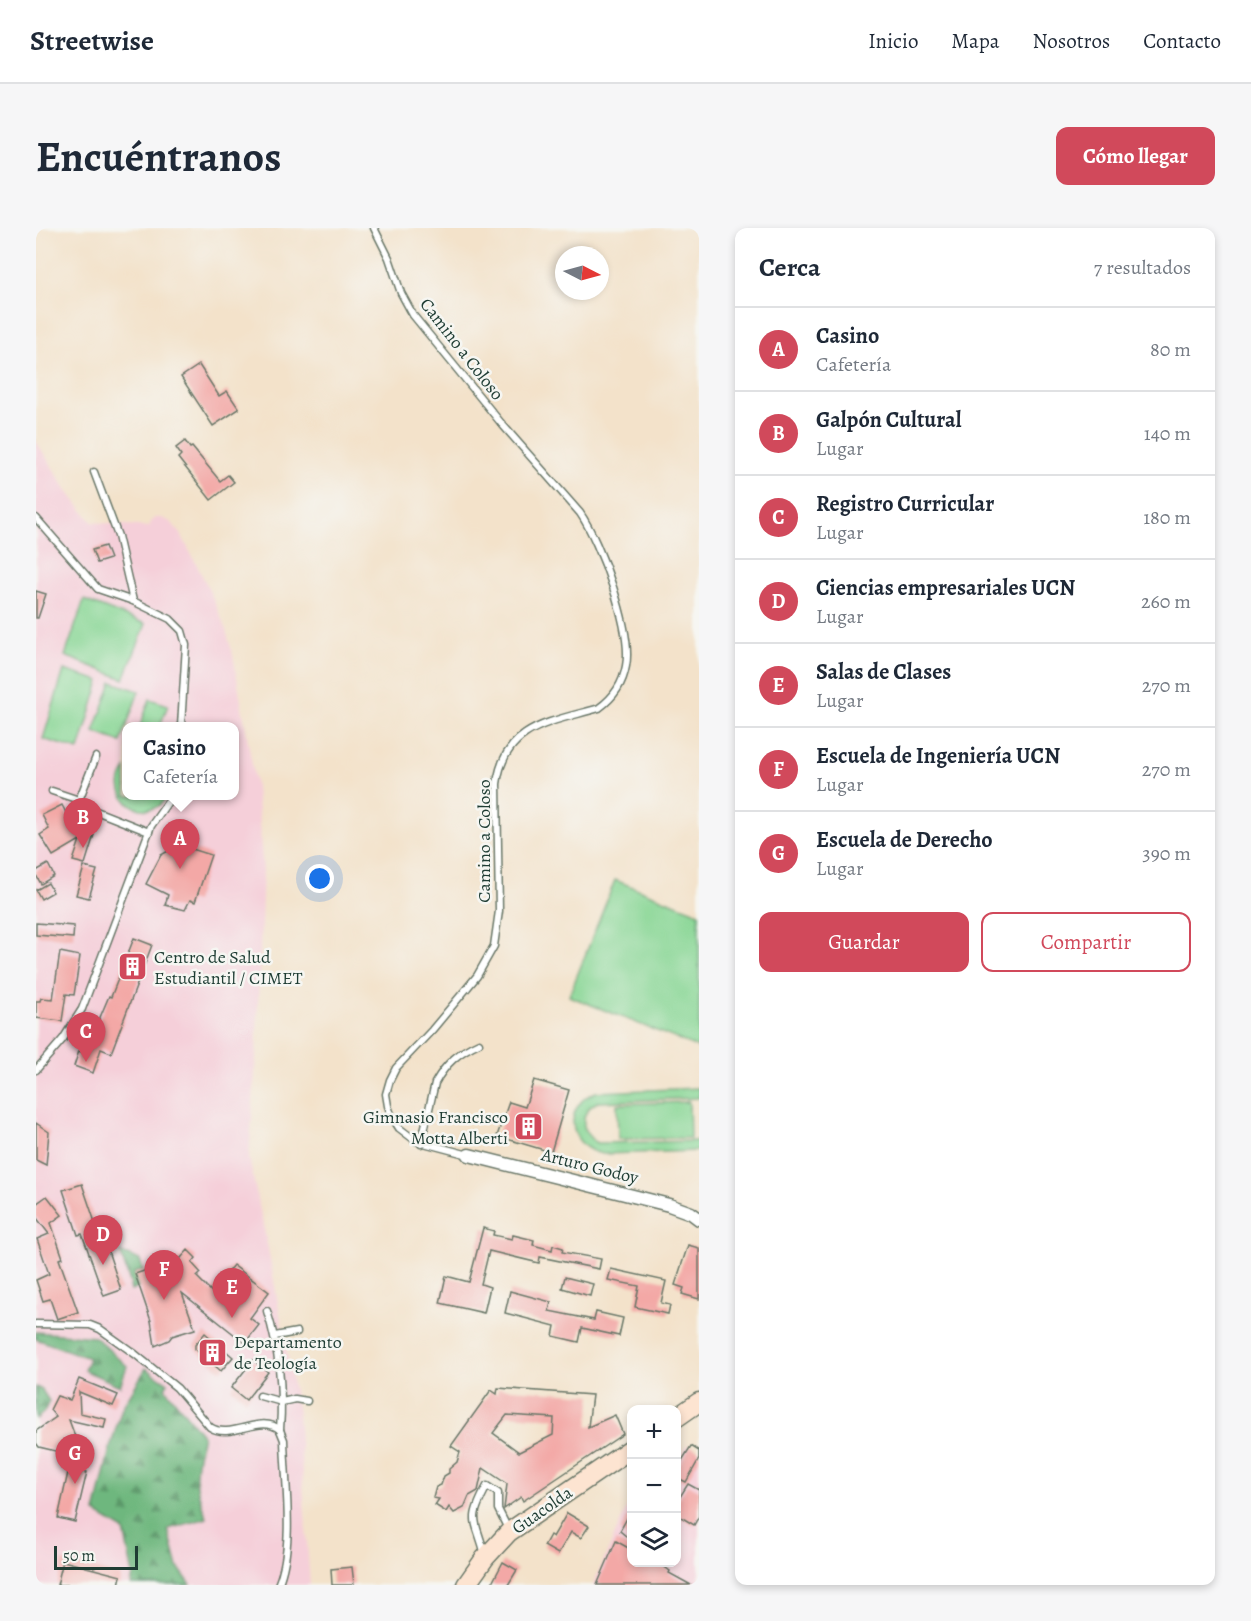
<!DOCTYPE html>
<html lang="es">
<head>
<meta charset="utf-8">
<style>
  body { margin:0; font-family:Alegreya,serif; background:#f6f6f7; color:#1f2937 }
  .controls { position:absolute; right:18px; bottom:18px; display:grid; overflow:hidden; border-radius:12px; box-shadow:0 3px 9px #0003 }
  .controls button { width:54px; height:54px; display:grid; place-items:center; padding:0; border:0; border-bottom:2px solid #e0e1e3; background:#fff; color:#1f2937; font:30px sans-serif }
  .compass { position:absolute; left:519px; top:18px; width:54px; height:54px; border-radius:50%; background:#fff; box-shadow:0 3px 9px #0003; rotate:96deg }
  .scale { position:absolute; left:18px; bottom:15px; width:84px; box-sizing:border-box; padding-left:6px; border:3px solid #1f3d34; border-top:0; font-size:16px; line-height:21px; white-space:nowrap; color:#1f3d34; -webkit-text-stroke:4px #f6f6f2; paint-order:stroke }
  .you { position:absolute; left:284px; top:651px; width:21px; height:21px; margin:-15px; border:4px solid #fff; border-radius:50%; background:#1a73e8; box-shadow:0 0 0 9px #1a73e833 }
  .badge { display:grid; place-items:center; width:39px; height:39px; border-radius:50%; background:#d1495b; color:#fff; font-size:20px; font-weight:700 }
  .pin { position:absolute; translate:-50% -50px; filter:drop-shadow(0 2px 3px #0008) }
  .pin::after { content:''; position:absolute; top:32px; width:21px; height:18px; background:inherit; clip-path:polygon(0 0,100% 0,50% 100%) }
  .popup { position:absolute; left:86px; top:494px; width:117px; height:78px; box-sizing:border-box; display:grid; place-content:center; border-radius:12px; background:#fff; filter:drop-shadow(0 2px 4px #0005); font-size:20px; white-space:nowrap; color:#747a83 }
  .popup b { font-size:22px; color:#1f2937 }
  .popup::after { content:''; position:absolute; left:50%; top:100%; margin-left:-12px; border:12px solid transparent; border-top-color:#fff }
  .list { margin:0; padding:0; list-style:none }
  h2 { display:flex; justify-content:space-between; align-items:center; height:78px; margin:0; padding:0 24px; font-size:26px }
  h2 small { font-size:20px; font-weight:400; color:#747a83 }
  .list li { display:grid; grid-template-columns:39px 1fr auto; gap:18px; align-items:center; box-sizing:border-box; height:84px; padding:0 24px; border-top:2px solid #e0e1e3 }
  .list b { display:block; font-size:22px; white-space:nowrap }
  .list p { margin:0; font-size:20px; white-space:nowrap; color:#747a83 }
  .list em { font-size:20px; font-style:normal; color:#747a83 }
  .actions { display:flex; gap:12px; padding:18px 24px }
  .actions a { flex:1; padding:14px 0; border:2px solid #d1495b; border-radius:12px; text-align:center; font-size:21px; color:#d1495b }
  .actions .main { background:#d1495b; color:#fff }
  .icon { flex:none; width:33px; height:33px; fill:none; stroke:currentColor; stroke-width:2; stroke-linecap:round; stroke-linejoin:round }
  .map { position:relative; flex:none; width:663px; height:1357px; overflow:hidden; border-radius:12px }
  header { display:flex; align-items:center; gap:36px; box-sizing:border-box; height:84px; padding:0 30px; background:#fff; border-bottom:2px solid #e0e1e3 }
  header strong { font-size:28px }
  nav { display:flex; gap:33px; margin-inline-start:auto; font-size:21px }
  .intro { display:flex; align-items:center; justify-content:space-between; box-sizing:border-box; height:144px; padding:0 36px }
  h1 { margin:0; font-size:42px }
  .button { padding:15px 27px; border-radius:12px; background:#d1495b; color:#fff; font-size:21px; font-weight:700 }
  main { display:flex; gap:36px; padding:0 36px }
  aside { flex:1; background:#fff; border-radius:12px; box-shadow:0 3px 9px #0003 }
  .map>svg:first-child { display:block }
</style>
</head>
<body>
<header>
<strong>Streetwise</strong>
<nav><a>Inicio</a><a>Mapa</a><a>Nosotros</a><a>Contacto</a></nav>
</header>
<div class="intro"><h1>Encuéntranos</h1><a class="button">Cómo llegar</a></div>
<main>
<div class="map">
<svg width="663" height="1357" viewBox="0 0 663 1357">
  <defs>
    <pattern id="forest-firs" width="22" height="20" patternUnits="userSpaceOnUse" patternTransform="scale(1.5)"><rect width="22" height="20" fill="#6eb77e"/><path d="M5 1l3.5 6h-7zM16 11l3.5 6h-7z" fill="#5a9668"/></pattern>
  </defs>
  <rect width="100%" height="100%" fill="#f6f6f2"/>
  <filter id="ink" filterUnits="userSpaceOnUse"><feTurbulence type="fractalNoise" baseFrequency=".0167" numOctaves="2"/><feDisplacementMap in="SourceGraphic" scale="12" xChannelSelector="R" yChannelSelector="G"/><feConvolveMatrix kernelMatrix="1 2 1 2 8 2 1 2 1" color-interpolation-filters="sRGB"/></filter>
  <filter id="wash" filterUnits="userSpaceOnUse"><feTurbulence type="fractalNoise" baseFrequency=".008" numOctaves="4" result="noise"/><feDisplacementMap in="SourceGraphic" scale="24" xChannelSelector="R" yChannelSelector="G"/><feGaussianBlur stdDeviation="1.35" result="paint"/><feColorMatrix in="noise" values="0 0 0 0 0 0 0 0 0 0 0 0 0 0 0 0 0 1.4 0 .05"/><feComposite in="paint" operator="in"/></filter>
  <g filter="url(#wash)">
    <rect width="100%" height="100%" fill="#f3e2ca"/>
    <g fill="#f5cfd9" fill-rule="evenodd">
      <path d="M0 213 30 261 56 294 113 299 116 292 120 290H126L135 294 145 306 170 355 189 399 197 427 220 559 227 643 220 830 213 930 232 1020 262 1185 274 1357H0ZM90 498H198V568H90Z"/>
      <polygon points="651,1217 663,1223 663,1282 641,1268 641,1236"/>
      <polygon points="595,1270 596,1334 640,1334 641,1274 663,1288 663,1357 557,1357"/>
    </g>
    <g fill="url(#forest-firs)" stroke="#467a59" stroke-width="1.5">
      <polygon points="84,1024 104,1032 107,1042 98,1045 102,1060 95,1063 94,1058 95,1057"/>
      <polygon points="0,1104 59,1109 91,1138 84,1158 48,1142 53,1130 0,1111"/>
      <path d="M110 1140 132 1155 129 1160 167 1208C157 1243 157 1256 171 1290L132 1301 142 1339 155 1357H95L97 1347 88 1302 59 1285 74 1220 86 1180Z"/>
      <polygon points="0,1159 6,1162 13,1173 8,1184 0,1191"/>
    </g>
    <g fill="#88d694" stroke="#548a64" stroke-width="1.5">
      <polygon points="48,372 110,396 88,451 29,428"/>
      <polygon points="28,442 64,453 43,522 7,511"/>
      <polygon points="76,454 103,463 85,514 58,504"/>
      <polygon points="114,471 132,477 124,498 104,498"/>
      <path d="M90 541V568H131C115 599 68 571 90 541Z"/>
      <polygon points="579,652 663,685 663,820 533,768"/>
      <path d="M663 860V870L562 874C543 882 543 906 562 915L663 913V923L567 926C531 920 526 877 560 864Z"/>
      <polygon points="653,874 654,910 582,911 581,876"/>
    </g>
    <g id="blocks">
      <g fill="#f3a8a6" fill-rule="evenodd">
        <polygon points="163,137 183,168 191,163 203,181 177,198 145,149"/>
        <polygon points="149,213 154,220 156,219 184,253 192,247 198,254 175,272 142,230 145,227 140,220"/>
        <polygon points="69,318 74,331 61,335 56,322"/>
        <polygon points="0,363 10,366 2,390 0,390"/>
        <polygon points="26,577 39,602 58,607 49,636 37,633 44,612 17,628 4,607 13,601 6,587"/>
        <polygon points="156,615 156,621 175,627 159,674 154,672 149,682 129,677 132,667 110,656 125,627 143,617"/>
        <polygon points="12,636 18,648 5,656 0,647 0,643"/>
        <polygon points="48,639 61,642 53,670 40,667"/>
        <polygon points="12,655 17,664 5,671 0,662"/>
        <polygon points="0,695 38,698 37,710 0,707"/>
        <polygon points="98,710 116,717 75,825 65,821 57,845 38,838 43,823 49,825 73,768 75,769"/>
        <polygon points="24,724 44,728 38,767 30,766 26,793 0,790 0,773 4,773 5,770 17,771"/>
        <polygon points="498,852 533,862 515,924 461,908 473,874 489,879"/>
        <polygon points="0,895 13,904 10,937 0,932"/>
        <polygon points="46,956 63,1006 66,1005 85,1062 68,1068 46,1006 42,1007 27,962"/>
        <polygon points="11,968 26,987 15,995 27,1030 23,1031 42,1084 21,1091 14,1071 7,1073 0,1052 13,1046 1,1011 13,1006 0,989 0,976"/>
        <polygon points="447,1000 458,1003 457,1007 476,1011 477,1007 498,1012 497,1017 516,1022 517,1017 527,1020 526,1024 565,1031 563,1041 504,1029 503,1035 453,1023 445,1056 454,1059 448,1085 404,1075 410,1048 433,1054"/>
        <polygon points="652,1017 663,1020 663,1071 646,1066 648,1060 639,1057"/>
        <polygon points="152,1022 160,1030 156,1035 165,1045 161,1049 176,1064 197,1037 233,1064 214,1090 223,1097 209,1115 146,1065 159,1101 136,1108 133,1112 119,1118 115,1093 99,1046 144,1031"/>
        <polygon points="575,1041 630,1053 625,1075 634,1077 632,1086 599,1079 603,1058 572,1052"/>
        <polygon points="529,1049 557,1056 554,1068 526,1060"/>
        <polygon points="474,1063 515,1074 513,1083 558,1092 560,1084 587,1090 583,1108 546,1100 543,1114 517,1108 519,1098 469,1085"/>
        <polygon points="169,1105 197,1129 185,1143 159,1121 159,1117"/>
        <polygon points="217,1132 232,1144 210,1172 195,1160"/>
        <polygon points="43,1151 82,1167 77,1178 43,1164 44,1185 70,1191 68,1200 33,1192 43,1219 28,1225 3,1219 0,1215 0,1203 20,1189 14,1182 21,1168 34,1172"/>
        <path d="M462 1160 556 1167 552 1199 579 1187 587 1206 487 1273 485 1269 468 1281 471 1256 447 1240 442 1263 433 1268 428 1280 418 1285 413 1279 410 1284 399 1277 403 1271 397 1270 400 1259 405 1257 408 1248 413 1245V1241L421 1234 424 1224 415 1218 455 1162 461 1166ZM471 1187 518 1190 517 1207 483 1224 457 1205Z"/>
        <polygon points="655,1218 663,1223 663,1231 650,1254 640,1249 640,1242"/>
        <polygon points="33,1240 51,1244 39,1294 22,1290"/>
        <polygon points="652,1256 663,1262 663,1288 658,1297 640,1286 640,1275"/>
        <polygon points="596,1281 596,1313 584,1303"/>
        <polygon points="531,1285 553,1298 545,1310 535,1304 522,1326 508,1318 514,1307 517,1309"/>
        <polygon points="580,1313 596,1322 596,1335 623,1335 634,1343 633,1345 655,1357 561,1357"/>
        <polygon points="27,1333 85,1348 83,1357 21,1357"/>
        <polygon points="467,1334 481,1342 472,1357 455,1357"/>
        <polygon points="316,1339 318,1357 296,1357 295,1341"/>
      </g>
    </g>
  </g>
  <g filter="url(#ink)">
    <use href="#blocks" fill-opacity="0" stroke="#697768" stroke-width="1.5"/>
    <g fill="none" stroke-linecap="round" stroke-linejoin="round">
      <defs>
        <g id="lane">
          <path d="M338 0 353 30 365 65 377 87 465 195 544 285C564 314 597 404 590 438 587 456 577 470 563 480 517 494 468 497 461 556L463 683 458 718 441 748 396 802 360 840 354 852 350 866 352 878 356 889 363 900 380 913 433 927"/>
          <polyline points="58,244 82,308 97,373"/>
          <polyline points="0,290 62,361 97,373 134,391 146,403 150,417 145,498"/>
          <polyline points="60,529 43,572 60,583 113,604"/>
          <polyline points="16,563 43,572"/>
          <polyline points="0,842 27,811 46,781 115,598 136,568"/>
          <path d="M385 916 399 855C410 835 423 824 443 815"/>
          <path d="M231 1083C243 1121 247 1162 244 1202"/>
          <path d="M0 1096 54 1097 64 1101 99 1126 141 1160 174 1199C195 1213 225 1185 244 1202L248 1212C249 1256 259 1317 242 1357"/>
          <polyline points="239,1108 261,1104"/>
          <polyline points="224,1168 246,1174 259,1171 271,1173"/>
          <path d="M449 1327C440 1290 431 1296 451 1258L462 1265V1281L473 1303"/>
        </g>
        <polyline id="street" points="433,927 633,977 655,985 663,991"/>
        <g id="secondary">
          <polyline points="640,1190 663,1174"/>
          <polyline points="430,1357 449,1330 473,1304 596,1220"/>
        </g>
      </defs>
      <use href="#lane" stroke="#697768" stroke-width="9"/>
      <use href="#street" stroke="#697768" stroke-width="15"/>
      <use href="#secondary" stroke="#697768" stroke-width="21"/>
      <use href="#lane" stroke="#fff" stroke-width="6"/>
      <use href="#street" stroke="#fff" stroke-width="12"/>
      <use href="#secondary" stroke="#fde4d1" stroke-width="18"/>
    </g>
  </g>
  <defs>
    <symbol id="building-square" viewBox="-11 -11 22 22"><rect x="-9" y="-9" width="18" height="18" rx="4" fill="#d1495b" stroke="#f6f6f2"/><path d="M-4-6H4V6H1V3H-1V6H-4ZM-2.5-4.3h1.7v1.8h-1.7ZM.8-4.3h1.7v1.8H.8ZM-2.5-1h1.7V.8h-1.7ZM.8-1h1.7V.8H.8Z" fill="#fff"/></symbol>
  </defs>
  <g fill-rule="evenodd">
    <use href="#building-square" x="80" y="722" width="33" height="33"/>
    <use href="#building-square" x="476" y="882" width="33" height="33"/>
    <use href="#building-square" x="160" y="1108" width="33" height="33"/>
  </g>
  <g text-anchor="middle" stroke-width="5" stroke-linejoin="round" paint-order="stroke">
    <g font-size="18" fill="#1f3d34" stroke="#f6f6f2">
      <text transform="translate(426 121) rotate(52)" y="6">Camino a Coloso</text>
      <text transform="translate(448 613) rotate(-90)" y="6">Camino a Coloso</text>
      <text transform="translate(554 938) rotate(14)" y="6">Arturo Godoy</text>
      <text transform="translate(506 1282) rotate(-35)" y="6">Guacolda</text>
    </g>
    <g font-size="18" fill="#1f3d34" stroke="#f6f6f2" text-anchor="start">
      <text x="118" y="735">Centro de Salud<tspan x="118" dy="21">Estudiantil / CIMET</tspan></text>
      <text x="472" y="895" text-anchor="end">Gimnasio Francisco<tspan x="472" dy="21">Motta Alberti</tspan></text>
      <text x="198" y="1120">Departamento<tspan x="198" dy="21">de Teología</tspan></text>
    </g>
  </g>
</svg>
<div class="controls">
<button>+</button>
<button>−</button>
<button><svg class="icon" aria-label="layers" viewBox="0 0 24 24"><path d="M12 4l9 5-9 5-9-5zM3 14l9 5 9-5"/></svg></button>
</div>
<svg class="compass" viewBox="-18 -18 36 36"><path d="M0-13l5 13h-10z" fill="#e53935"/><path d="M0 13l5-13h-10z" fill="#747a83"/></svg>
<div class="scale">50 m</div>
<div class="you"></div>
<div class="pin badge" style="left:144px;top:641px">A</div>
<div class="popup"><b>Casino</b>Cafetería</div>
<div class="pin badge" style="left:47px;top:620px">B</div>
<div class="pin badge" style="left:50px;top:834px">C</div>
<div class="pin badge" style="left:67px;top:1037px">D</div>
<div class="pin badge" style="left:196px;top:1090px">E</div>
<div class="pin badge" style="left:128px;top:1072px">F</div>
<div class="pin badge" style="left:39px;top:1256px">G</div>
</div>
<aside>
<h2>Cerca<small>7 resultados</small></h2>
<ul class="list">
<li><span class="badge">A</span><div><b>Casino</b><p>Cafetería</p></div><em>80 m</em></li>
<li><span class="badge">B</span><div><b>Galpón Cultural</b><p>Lugar</p></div><em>140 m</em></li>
<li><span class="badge">C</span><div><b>Registro Curricular</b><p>Lugar</p></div><em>180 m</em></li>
<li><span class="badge">D</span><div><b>Ciencias empresariales UCN</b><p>Lugar</p></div><em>260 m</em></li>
<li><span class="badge">E</span><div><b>Salas de Clases</b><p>Lugar</p></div><em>270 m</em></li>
<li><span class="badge">F</span><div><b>Escuela de Ingeniería UCN</b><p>Lugar</p></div><em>270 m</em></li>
<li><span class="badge">G</span><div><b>Escuela de Derecho</b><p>Lugar</p></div><em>390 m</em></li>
</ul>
<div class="actions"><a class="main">Guardar</a><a>Compartir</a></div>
</aside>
</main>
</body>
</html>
